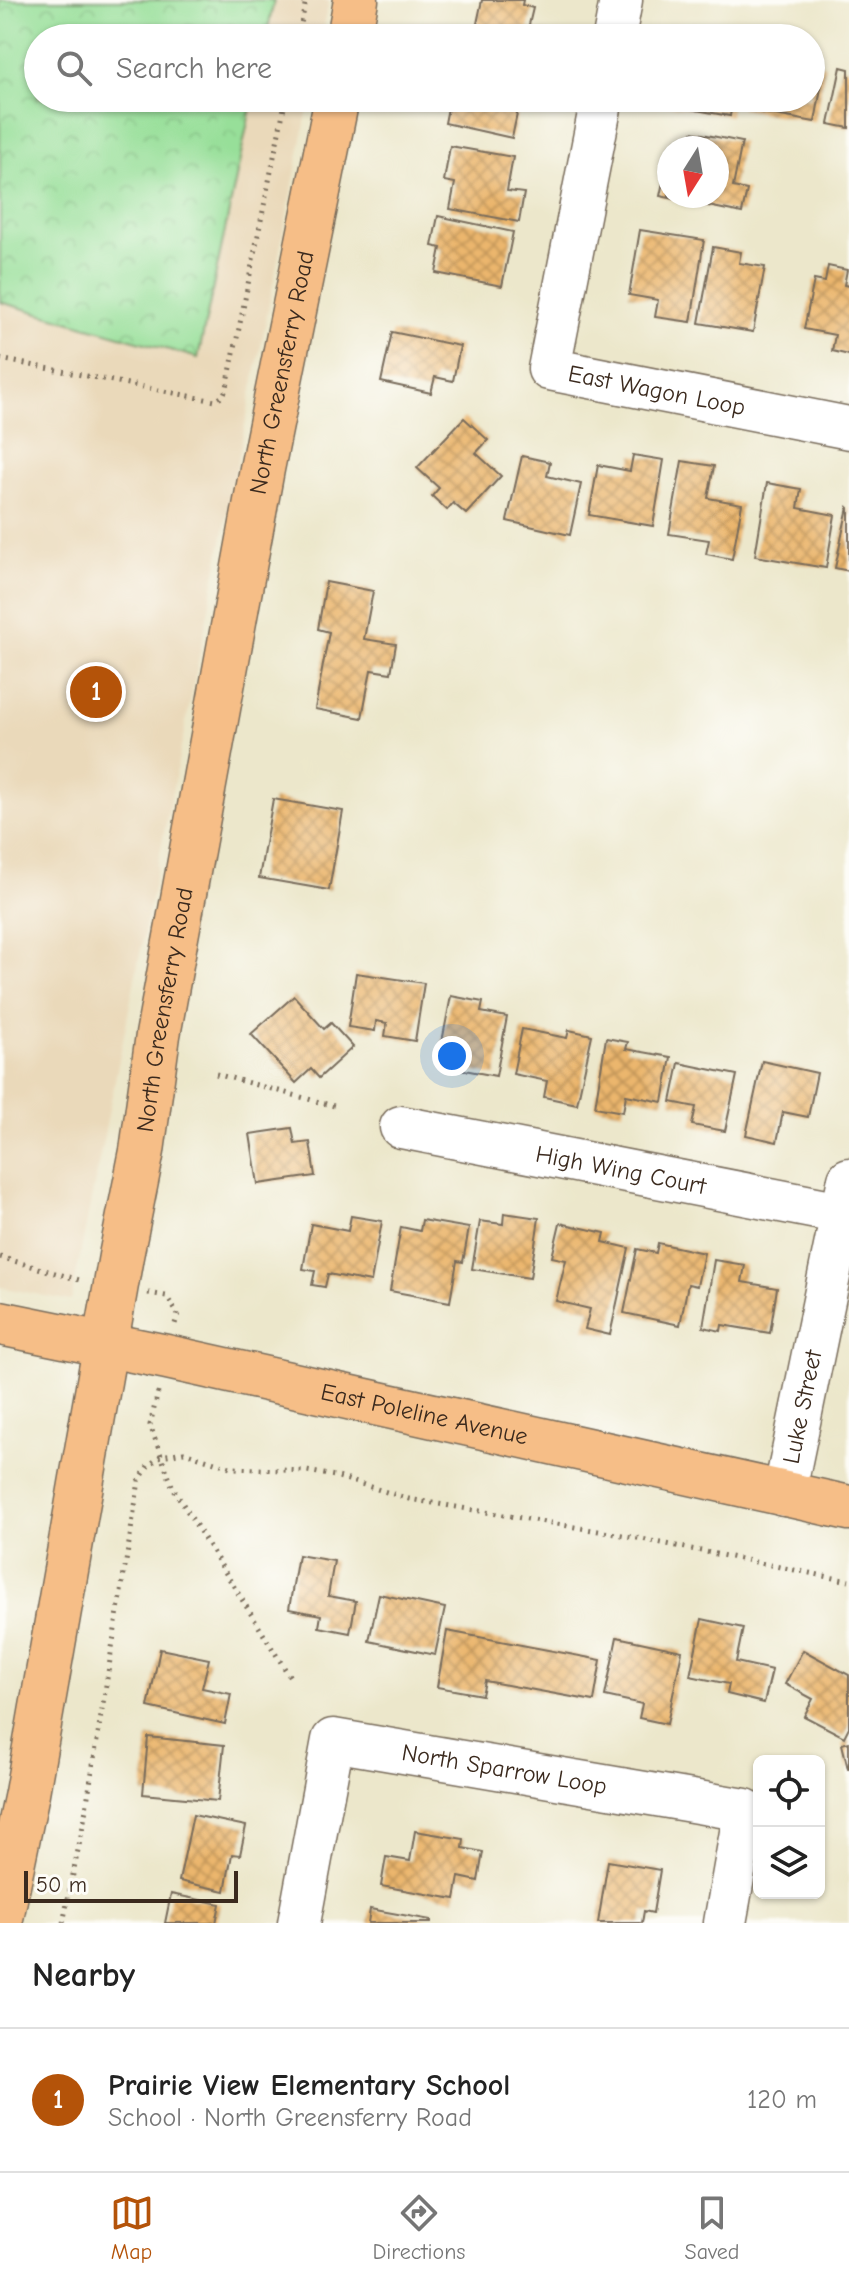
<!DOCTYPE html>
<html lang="en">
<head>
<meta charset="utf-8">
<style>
  body { margin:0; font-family:"Comic Neue",sans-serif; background:#f2f2f2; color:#222 }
  .controls { position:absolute; right:24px; bottom:24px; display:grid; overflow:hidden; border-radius:12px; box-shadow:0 2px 6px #0004 }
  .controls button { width:72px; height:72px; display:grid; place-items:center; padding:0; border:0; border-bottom:2px solid #e0e0e0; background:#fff; color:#222; font:40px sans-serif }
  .compass { position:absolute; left:657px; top:136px; width:72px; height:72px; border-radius:50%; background:#fff; box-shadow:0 2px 6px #0004; rotate:191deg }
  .scale { position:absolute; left:24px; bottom:20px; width:214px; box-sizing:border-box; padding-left:8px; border:4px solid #3b2a1e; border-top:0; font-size:22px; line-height:28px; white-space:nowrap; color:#3b2a1e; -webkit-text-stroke:6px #fdfcf7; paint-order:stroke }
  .you { position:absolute; left:452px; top:1056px; width:28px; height:28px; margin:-20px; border:6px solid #fff; border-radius:50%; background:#1a73e8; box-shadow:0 0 0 12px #1a73e833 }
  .badge { display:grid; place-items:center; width:52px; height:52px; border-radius:50%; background:#b45309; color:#fff; font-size:26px; font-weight:700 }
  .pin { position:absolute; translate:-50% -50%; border:4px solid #fff; box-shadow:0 2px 8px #0006 }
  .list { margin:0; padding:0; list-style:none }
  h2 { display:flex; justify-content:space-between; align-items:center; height:104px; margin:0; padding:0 32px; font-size:34px }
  h2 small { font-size:26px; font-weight:400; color:#767676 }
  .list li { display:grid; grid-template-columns:52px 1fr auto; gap:24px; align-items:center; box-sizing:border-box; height:144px; padding:0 32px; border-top:2px solid #e0e0e0 }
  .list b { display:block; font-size:30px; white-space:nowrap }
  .list p { margin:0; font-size:26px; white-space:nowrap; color:#767676 }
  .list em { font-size:26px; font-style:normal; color:#767676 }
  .icon { flex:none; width:44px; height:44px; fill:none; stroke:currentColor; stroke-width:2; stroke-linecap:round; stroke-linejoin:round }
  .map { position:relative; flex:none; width:849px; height:1923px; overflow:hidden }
  .search { position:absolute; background:#fff; box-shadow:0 2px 6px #0004; left:24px; right:24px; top:24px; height:88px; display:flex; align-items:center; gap:20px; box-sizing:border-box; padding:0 28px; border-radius:44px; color:#767676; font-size:30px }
  .sheet { height:248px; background:#fff }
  nav { display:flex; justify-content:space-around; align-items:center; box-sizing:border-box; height:112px; border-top:2px solid #e0e0e0; background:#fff; font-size:22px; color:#767676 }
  nav a { display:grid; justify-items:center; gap:4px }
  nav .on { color:#b45309 }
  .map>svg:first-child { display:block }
</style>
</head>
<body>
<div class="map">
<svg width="849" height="1923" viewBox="0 0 849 1923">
  <defs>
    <pattern id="park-crowns" width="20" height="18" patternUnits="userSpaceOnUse" patternTransform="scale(2)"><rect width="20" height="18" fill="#97df99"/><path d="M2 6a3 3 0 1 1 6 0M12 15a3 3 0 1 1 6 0" fill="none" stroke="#83c083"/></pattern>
    <pattern id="building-cross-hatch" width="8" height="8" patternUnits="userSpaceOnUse" patternTransform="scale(2)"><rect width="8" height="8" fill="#ebb66d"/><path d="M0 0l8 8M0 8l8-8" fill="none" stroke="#c09459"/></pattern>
  </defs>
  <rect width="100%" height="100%" fill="#fdfcf7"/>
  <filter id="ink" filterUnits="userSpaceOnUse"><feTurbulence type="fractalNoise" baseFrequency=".0125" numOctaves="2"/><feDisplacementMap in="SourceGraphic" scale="16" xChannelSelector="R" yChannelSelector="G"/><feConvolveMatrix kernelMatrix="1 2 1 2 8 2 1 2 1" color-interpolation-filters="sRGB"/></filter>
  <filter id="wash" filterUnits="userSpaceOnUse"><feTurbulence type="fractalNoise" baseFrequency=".006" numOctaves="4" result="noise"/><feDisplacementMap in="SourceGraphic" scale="32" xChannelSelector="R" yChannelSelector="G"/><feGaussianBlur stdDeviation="1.8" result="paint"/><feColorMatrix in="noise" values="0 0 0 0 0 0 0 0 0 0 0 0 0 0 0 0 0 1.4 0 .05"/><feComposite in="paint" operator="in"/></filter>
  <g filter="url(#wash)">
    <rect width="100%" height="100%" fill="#ece7cb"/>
    <polygon fill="#ead9ba" points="0,0 329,0 322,38 38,38 38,98 310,98 71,1301 0,1287"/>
    <polygon fill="url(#park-crowns)" stroke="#69845c" stroke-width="2" points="0,0 274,0 266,38 38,38 38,98 253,98 198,358 0,302"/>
    <g id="blocks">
      <g fill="url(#building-cross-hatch)">
        <polygon points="482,0 523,0 522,5 533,8 528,29 549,33 548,38 474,38"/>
        <polygon points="708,29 744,35 743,38 707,38"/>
        <polygon points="811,63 825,65 815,122 742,109 744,98 811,98"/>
        <polygon points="841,67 849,69 849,128 829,124"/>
        <polygon points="450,98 536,98 533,112 518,109 512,138 445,123"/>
        <polygon points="669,98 733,98 730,116 668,105"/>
        <polygon points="692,132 742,142 733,187 747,190 742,213 660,196 666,168 669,168 669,196 717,196 717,148 688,148"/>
        <polygon points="450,146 513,157 507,191 524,193 519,222 450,209 455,183 444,181"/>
        <polygon points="438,216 513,232 502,286 436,273 441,248 432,246"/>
        <polygon points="640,230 704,240 691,322 655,317 658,300 629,295"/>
        <polygon points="713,247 741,252 739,263 765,267 753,332 699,323"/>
        <polygon points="828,266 847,270 844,285 849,286 849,355 832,351 835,335 804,329 814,280 825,282"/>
        <polygon points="392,332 460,346 453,381 435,377 431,393 381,382"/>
        <polygon points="464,418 488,440 476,453 501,476 466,514 453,503 447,510 432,496 439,488 417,468"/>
        <polygon points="633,455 664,460 653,526 589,515 598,465 630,471"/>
        <polygon points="522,456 550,462 547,476 581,484 570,535 507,521"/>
        <polygon points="682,461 714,466 708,498 742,504 732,559 706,554 709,540 669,534"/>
        <polygon points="767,483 801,489 798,508 835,515 826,568 755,556"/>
        <polygon points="848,507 849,508 849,571 835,568"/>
        <polygon points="326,582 373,591 364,639 396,644 391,673 371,670 362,718 315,709 329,632 318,629"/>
        <polygon points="273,799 343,811 329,890 259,878"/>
        <polygon points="356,973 424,983 415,1041 385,1036 387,1023 376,1021 375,1031 348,1027"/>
        <polygon points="294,996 324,1029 331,1023 353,1047 319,1078 311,1069 296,1083 251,1034"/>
        <polygon points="451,996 483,1002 481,1012 507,1017 496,1076 459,1069 461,1056 440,1052"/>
        <polygon points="522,1029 567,1038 569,1030 592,1035 577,1104 544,1097 547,1081 513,1074"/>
        <polygon points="606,1038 628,1042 626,1049 671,1057 663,1102 626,1095 623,1112 595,1107"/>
        <polygon points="762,1061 817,1073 808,1117 783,1112 777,1142 746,1135"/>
        <polygon points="679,1063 737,1075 725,1131 692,1125 696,1107 671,1102"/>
        <polygon points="292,1128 295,1144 310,1142 315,1176 258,1184 250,1134"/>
        <polygon points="504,1213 539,1218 530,1278 472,1269 480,1221 503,1224"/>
        <polygon points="351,1216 382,1221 371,1282 328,1274 325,1287 312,1285 315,1271 303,1269 311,1224 348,1231"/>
        <polygon points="422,1220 469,1228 463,1262 457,1261 450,1302 390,1291 401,1227 420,1231"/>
        <polygon points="560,1223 605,1233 603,1242 629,1248 610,1335 585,1329 590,1309 556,1301 566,1260 552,1257"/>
        <polygon points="658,1243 704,1253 697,1286 688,1284 680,1325 624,1313 637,1249 656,1253"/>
        <polygon points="714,1260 745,1265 742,1282 777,1288 770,1333 722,1325 721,1331 703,1327"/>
        <polygon points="298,1555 334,1561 328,1596 356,1601 350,1633 319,1627 321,1615 289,1609"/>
        <polygon points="379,1594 445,1608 435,1655 369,1641"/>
        <polygon points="702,1619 743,1628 736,1662 772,1670 764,1703 727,1694 729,1684 690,1676"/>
        <polygon points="447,1631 601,1660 594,1701 485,1681 482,1695 437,1687"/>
        <polygon points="617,1637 682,1651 667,1724 639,1718 642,1704 605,1696"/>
        <polygon points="160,1649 209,1659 202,1688 231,1694 225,1724 148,1707"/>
        <polygon points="803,1650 849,1675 849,1727 844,1737 804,1716 813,1699 785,1684"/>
        <polygon points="148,1737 224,1745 218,1801 143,1794"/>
        <polygon points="849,1742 849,1769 848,1769 842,1744"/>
        <polygon points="193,1815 246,1826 240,1855 232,1854 225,1891 179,1881"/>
        <polygon points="415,1831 464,1839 463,1848 483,1852 478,1881 459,1877 455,1899 381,1886 386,1857 410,1861"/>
        <polygon points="608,1861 660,1870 653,1913 644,1911 642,1923 598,1923"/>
        <polygon points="171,1894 220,1904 216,1923 165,1923"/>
        <polygon points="370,1909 431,1920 431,1923 368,1923"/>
      </g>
    </g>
  </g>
  <g filter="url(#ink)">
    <use href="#blocks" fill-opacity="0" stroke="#796c5b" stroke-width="2"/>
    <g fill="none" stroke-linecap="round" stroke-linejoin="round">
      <defs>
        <g id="minor">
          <polyline points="614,38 621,0"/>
          <path id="s1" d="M602 98 549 369 849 428"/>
          <path id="s2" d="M401 1127 842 1213"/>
          <path id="s3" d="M784 1495 849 1179"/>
          <path id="s4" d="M299 1923 333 1740 745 1810 725 1923"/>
        </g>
        <g id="major">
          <polyline points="349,38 356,0"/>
          <path id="s5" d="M0 1323 167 1357 849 1508"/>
          <path id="s6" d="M0 1923 27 1793 121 1256 142 1151 158 1035 262 469 337 98"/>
        </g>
      </defs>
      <use href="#minor" stroke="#796c5b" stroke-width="45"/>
      <use href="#major" stroke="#796c5b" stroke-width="47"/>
      <g stroke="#796c5b" stroke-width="5" stroke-dasharray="2 6" stroke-linecap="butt">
        <polyline points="298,38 306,0"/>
        <polyline points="0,359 215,401 223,396 227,387 286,98"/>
        <polyline points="216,1074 334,1106"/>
        <polyline points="0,1257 83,1281"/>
        <polyline points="148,1293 166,1296 178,1314 175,1324"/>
        <polyline points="158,1392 150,1425 173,1488 290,1677"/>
        <polyline points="63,1923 84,1821 139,1481 148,1466 161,1456 184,1452 233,1468 307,1471 335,1476 409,1499 622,1535 849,1581"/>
      </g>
      <use href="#minor" stroke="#fff" stroke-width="42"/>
      <use href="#major" stroke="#f6be87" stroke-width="44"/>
    </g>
  </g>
  <g text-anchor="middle" stroke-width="7" stroke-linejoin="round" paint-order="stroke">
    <g font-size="24" fill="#3b2a1e" stroke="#fdfcf7">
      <text dy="8" stroke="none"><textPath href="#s6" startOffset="1576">North Greensferry Road</textPath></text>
      <text dy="8" stroke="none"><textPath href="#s1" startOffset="386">East Wagon Loop</textPath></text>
      <text dy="8" stroke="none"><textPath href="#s6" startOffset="928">North Greensferry Road</textPath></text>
      <text dy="8" stroke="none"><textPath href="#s2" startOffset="224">High Wing Court</textPath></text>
      <text dy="8" stroke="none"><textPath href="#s3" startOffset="90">Luke Street</textPath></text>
      <text dy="8" stroke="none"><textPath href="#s5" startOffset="434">East Poleline Avenue</textPath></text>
      <text dy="8" stroke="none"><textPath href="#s4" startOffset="360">North Sparrow Loop</textPath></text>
    </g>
  </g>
</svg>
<div class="controls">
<button><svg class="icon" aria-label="locate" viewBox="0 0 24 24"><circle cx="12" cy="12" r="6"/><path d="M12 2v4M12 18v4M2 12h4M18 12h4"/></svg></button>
<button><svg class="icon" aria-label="layers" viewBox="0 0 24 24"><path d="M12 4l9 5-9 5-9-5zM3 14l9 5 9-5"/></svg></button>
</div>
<svg class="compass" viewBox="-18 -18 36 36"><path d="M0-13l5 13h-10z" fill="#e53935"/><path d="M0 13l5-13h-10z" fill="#767676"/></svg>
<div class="scale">50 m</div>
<div class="you"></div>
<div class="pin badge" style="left:96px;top:692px">1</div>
<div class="search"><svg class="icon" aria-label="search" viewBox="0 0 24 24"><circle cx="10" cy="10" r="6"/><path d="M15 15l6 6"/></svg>Search here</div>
</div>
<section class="sheet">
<h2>Nearby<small></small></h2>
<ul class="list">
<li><span class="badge">1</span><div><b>Prairie View Elementary School</b><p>School · North Greensferry Road</p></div><em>120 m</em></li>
</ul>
</section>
<nav>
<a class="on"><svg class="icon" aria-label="map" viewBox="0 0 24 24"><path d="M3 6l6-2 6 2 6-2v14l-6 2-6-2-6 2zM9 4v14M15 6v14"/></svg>Map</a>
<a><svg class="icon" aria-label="directions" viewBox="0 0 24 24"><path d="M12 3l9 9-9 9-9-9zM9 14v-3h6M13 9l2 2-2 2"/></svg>Directions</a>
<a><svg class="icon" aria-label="saved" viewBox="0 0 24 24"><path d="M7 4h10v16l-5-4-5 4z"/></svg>Saved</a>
</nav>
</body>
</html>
